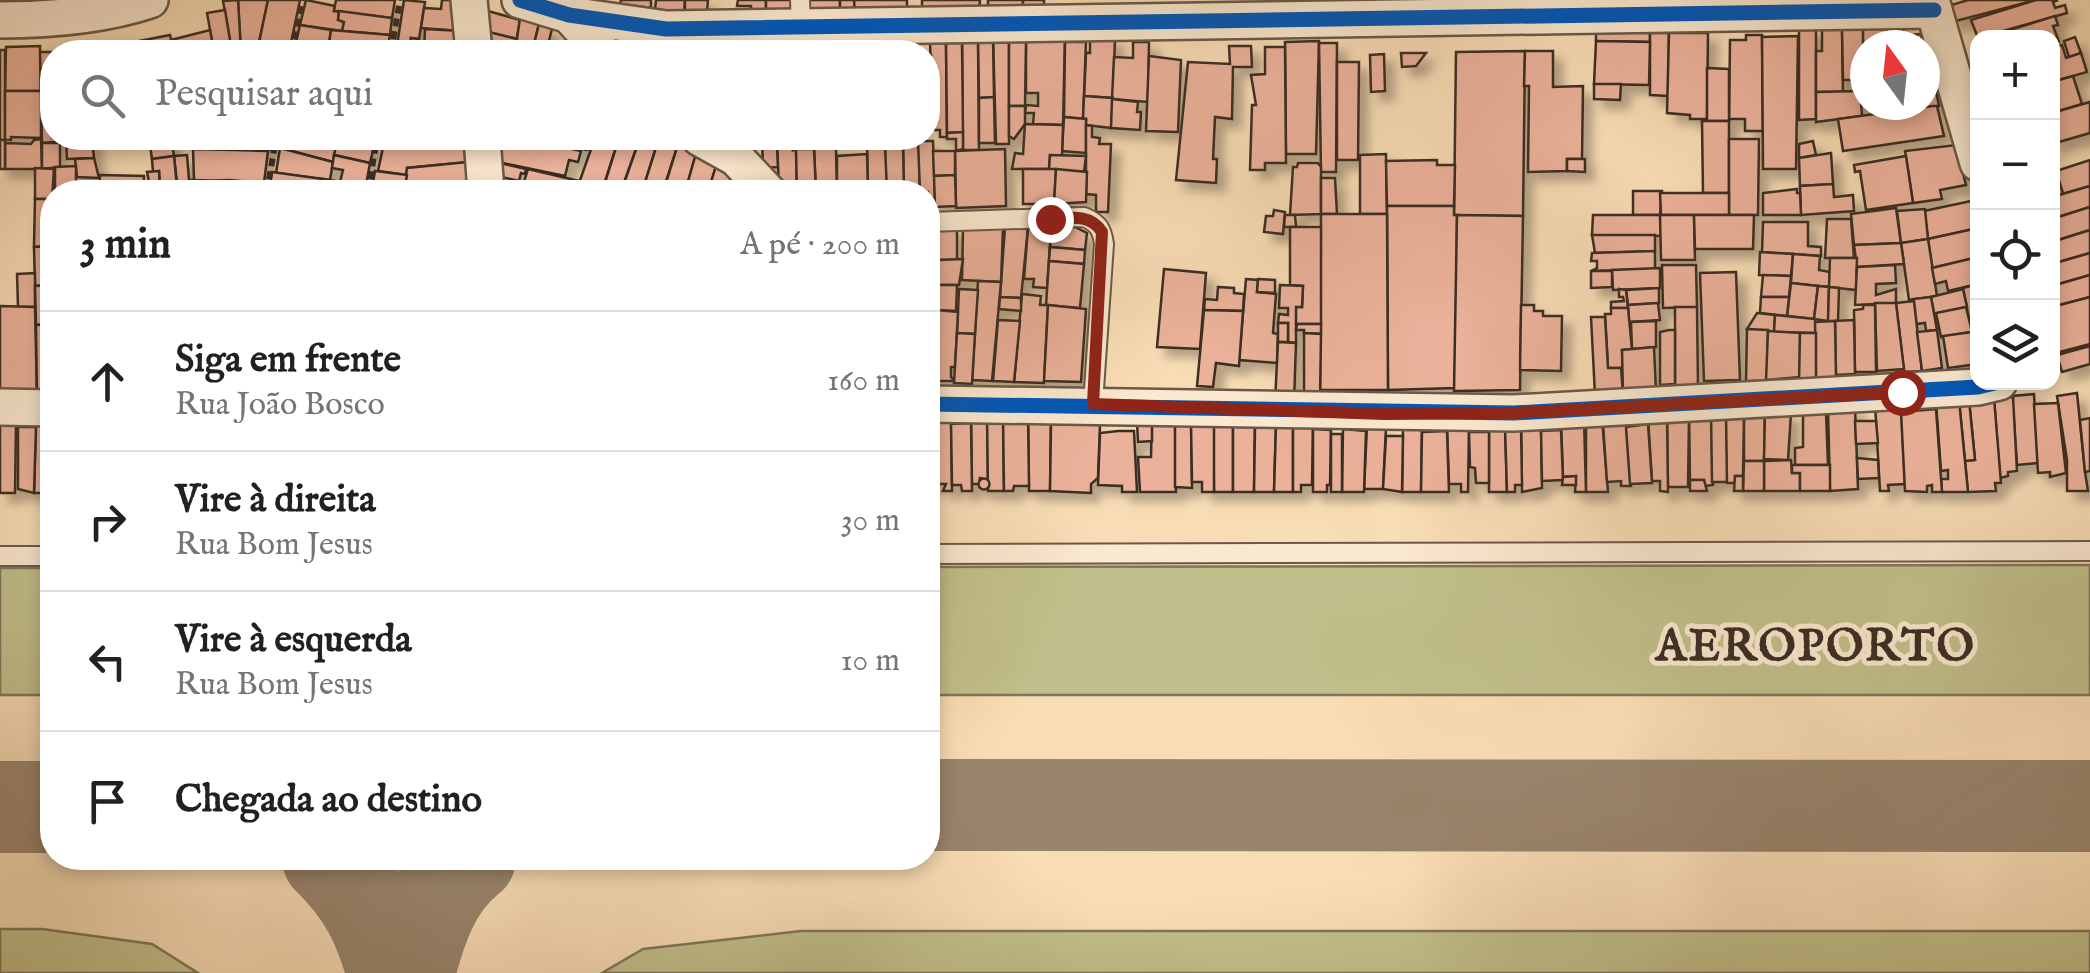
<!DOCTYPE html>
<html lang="pt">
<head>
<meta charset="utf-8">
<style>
  body { margin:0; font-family:"IM FELL English",serif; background:#f6f6f6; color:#202124 }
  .controls { position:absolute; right:30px; top:30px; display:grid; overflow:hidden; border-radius:20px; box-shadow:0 5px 15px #0003 }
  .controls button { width:90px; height:90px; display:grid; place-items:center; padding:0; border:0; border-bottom:2px solid #e0e0e0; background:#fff; color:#202124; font:50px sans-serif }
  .compass { position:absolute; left:1850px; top:30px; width:90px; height:90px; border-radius:50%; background:#fff; box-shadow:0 5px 15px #0003; rotate:345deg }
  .stop { position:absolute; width:30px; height:30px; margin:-22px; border:8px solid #8f2418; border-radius:50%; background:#fff }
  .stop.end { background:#8f2418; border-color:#fff; box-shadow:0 2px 10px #0008 }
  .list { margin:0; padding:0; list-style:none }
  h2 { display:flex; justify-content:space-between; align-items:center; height:130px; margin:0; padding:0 40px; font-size:42px }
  h2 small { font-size:32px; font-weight:400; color:#757577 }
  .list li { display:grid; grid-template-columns:65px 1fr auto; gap:30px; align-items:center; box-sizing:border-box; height:140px; padding:0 40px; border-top:2px solid #e0e0e0 }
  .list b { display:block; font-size:38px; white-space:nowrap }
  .list p { margin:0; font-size:32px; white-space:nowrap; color:#757577 }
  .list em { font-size:32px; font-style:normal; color:#757577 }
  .icon { flex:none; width:55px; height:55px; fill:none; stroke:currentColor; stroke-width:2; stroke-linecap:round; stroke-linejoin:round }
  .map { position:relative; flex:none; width:2090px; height:973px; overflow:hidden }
  .search { position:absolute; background:#fff; box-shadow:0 5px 15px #0003; left:40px; top:40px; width:900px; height:110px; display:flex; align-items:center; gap:25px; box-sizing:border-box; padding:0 35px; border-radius:40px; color:#757577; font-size:38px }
  .panel { position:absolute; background:#fff; box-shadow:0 5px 15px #0003; left:40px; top:180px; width:900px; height:690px; border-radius:40px }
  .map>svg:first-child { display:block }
</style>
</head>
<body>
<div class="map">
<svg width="2090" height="973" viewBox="0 0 2090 973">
  <defs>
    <filter id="shadow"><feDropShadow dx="9" dy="9" stdDeviation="5" flood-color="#0004"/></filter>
  </defs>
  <rect width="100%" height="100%" fill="#f8dcb5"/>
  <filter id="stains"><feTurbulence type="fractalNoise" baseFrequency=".002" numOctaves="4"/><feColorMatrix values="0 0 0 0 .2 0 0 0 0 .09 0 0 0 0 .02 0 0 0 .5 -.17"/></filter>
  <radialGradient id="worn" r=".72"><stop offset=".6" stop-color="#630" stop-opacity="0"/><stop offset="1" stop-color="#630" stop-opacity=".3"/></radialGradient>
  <g fill="#c1bf8b" stroke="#7e7658" stroke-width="2.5">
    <polygon points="2090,565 2090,695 928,695 928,567"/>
    <rect x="0" y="568" width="52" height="127"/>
    <polygon points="0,929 42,929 152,944 198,973 0,973"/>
    <polygon points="801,931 2090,931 2090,973 602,973 643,949"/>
  </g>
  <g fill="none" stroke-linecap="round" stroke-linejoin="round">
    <g stroke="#99846c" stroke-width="92">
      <polyline points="928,805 2090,806"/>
      <polyline points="0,807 52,807"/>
      <path d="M328 858C365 894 379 924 393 973"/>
      <path d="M409 973C420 930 434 886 470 858"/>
    </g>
  </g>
  <g fill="#ebb19a" stroke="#3a2d24" stroke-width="2.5" filter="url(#shadow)">
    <polygon points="238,0 268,0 257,52 241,52"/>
    <polygon points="238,0 241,52 232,52 223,1"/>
    <polygon points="268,0 300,0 289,52 257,52"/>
    <polygon points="306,0 335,6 334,11 339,11 338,20 344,22 342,31 300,25"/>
    <polygon points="336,0 395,0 392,18 334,11"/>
    <polygon points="404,0 425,2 419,39 411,38 409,52 396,52"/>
    <polygon points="442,0 458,0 461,31 421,28 424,8 441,9"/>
    <polygon points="621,0 651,0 651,8 620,4"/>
    <polygon points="656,0 685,0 684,13 655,10"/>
    <polygon points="685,0 708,0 707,12 685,11"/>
    <polygon points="738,0 766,0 766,14 751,14 751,6 737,6"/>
    <polygon points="766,0 794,0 794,12 766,13"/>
    <polygon points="803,0 840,0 840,12 804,12"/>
    <polygon points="840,0 854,0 855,12 840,12"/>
    <polygon points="854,0 907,0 907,11 855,12"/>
    <polygon points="922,0 980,0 979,13 922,12"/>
    <rect x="988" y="0" width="35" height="10"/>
    <rect x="1023" y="0" width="21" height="9"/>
    <polygon points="1968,0 2036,0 1952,22 1948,6"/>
    <polygon points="2036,0 2058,0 2053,2 2055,8 2065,5 2067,13 1978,38 1971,20"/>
    <polygon points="225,10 232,52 214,52 207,13"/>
    <polygon points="339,11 392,18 390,35 342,31 344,22 338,20"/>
    <polygon points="488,11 520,20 517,39 483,31"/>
    <polygon points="2055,16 2058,25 2053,26 2059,42 2052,44 2052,38 1984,38"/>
    <polygon points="520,18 539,24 532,52 515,52"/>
    <polygon points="539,24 552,29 546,52 532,52"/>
    <polygon points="300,25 331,30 328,51 295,47"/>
    <polygon points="1903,26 1904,36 1921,34 1923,45 1887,45 1886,27"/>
    <polygon points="1886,27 1887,45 1865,45 1865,66 1862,67 1863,28"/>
    <polygon points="1799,28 1816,28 1816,119 1799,120"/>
    <polygon points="1822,28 1842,28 1843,92 1816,92 1816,51 1822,51"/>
    <polygon points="1842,28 1863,28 1863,80 1843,80"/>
    <polygon points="425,29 461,31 464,52 417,52 418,50 424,50"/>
    <polygon points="210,30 214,52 174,52 171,40"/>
    <polygon points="331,30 390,35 387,52 331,52 328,51"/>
    <polygon points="485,31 517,39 515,52 485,52"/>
    <polygon points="1596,32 1650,33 1650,42 1596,41"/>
    <polygon points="1650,33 1669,33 1668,96 1650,95"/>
    <polygon points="1669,33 1708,33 1707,119 1690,119 1690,115 1667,113"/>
    <polygon points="618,34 667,40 665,52 616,52"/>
    <polygon points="170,35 174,52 136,52 134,42"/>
    <polygon points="1746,35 1762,35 1763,131 1745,131 1745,119 1729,119 1730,40 1746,40"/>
    <polygon points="1026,36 1065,37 1063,125 1033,124 1034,113 1025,113 1026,105 1038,106 1038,93 1026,93"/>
    <polygon points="1798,36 1796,169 1763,169 1762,37"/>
    <polygon points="1009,37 1009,144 996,144 993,38"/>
    <polygon points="1090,37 1115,38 1113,98 1084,96 1086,53 1090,53"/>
    <polygon points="2075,37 2081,53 2069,57 2064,41"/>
    <polygon points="411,38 419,39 417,52 409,52"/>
    <polygon points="978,38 979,150 963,150 962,39"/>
    <polygon points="978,38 993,38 994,97 979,98"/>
    <polygon points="667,40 682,40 681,52 665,52"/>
    <polygon points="697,40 713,40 713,52 696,52"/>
    <polygon points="713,40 729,43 729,52 713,52"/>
    <polygon points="549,41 566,45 564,52 546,52"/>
    <polygon points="1319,41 1316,154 1286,154 1285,42"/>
    <polygon points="1596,41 1650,42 1649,85 1594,84"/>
    <polygon points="1009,42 1026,42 1025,106 1009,106"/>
    <polygon points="1065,42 1086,42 1083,119 1064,117"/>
    <polygon points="1133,42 1149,42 1148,102 1112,99 1114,57 1133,58"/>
    <polygon points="729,43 742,43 745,52 729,52"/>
    <polygon points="902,43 917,43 917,52 903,52"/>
    <polygon points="930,43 946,43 947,137 940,137 940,130 933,130"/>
    <polygon points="946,43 962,43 963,132 947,133"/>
    <polygon points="1319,43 1337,43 1336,172 1321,172"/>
    <polygon points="821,44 837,44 837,52 822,52"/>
    <polygon points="868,45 884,45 884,52 869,52"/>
    <polygon points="2062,45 2066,58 2081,53 2087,72 2052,82 2052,48"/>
    <polygon points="40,46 41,91 5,91 6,47"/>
    <polygon points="105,46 105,52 88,52 88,48"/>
    <polygon points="135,46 136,52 105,52 105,51"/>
    <polygon points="788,46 806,47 806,52 788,52"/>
    <polygon points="902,46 903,52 884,52 883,47"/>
    <polygon points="1229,46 1251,46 1252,67 1233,67 1232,119 1215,117 1213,159 1217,159 1216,183 1176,180 1188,62 1230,64"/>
    <polygon points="295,47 328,51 332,52 294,52"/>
    <polygon points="1265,47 1285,47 1286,163 1265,163 1265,170 1250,170 1252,105 1256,105 1251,75 1265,74"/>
    <rect x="64" y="48" width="24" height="4"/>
    <rect x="0" y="50" width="5" height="90"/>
    <polygon points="1525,51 1523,216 1454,215 1456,52"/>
    <polygon points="1525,51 1553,51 1553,87 1583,86 1582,159 1567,159 1567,171 1528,172 1529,86 1524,86"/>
    <polygon points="40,52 64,52 52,52 52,138 66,138 67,141 42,143"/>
    <polygon points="1401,53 1426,53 1416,66 1402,67"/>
    <polygon points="1384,54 1385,91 1371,92 1370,55"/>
    <polygon points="928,55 931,55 932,96 928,96"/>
    <polygon points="1149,56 1181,60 1178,132 1146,131"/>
    <polygon points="1925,58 1932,81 1925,82"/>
    <polygon points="1337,62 1359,62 1358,160 1337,160"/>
    <polygon points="1707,68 1729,69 1729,121 1704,121 1707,119"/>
    <polygon points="2073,76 2082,104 2052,113 2052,82"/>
    <polygon points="1934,81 1939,106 1873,115 1872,105 1925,105 1925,82"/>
    <polygon points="1594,84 1621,84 1620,100 1594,99"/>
    <polygon points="5,91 41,91 41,138 11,137 11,140 5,140"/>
    <polygon points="1860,91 1862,116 1816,122 1816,92"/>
    <polygon points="1084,96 1113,98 1111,128 1086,125 1086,119 1083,119"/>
    <polygon points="994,97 995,143 979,143 979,98"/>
    <polygon points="1112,99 1138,102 1137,112 1141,112 1140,130 1111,128"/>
    <polygon points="2090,102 2090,133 2052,144 2052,113"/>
    <polygon points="1009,106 1025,106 1025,124 1014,139 1009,136"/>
    <polygon points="1933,106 1937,106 1944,136 1843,151 1838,119"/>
    <polygon points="1064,117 1086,119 1086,153 1062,151"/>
    <polygon points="1702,121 1729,121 1729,193 1703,193"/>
    <polygon points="1025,124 1063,125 1062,156 1050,155 1049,169 1012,169 1015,153 1023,154"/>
    <polygon points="1086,125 1092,126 1092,137 1100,138 1099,144 1111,144 1108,212 1096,212 1096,195 1086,194"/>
    <polygon points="963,132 963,149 956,151 956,139 947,139 947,133"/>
    <polygon points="66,138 92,138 94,158 67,159"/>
    <polygon points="149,138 171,138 174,156 152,159"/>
    <polygon points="190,138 206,138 206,140 201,140 200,149 191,149"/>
    <polygon points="220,138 271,138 272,150 220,147"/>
    <polygon points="282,138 338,138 333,162 280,148"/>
    <polygon points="338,138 376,138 370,163 334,155"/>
    <polygon points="385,138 408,139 408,142 466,138 468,162 407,168 407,175 378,171"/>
    <polygon points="503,138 523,138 581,151 578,162 569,160 565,176 498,162"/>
    <polygon points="571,138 595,138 591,149 586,150 568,144"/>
    <polygon points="595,138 619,138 602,191 579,183"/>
    <polygon points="619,138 640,138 621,191 611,189 611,192 602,192"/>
    <polygon points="640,138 659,138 642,192 621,192"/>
    <polygon points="659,138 680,138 664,188 660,192 642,192"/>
    <polygon points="680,138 700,140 685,192 663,192"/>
    <polygon points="762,138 777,138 778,167 763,168"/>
    <polygon points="777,138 793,138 793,150 796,149 797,189 779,189"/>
    <polygon points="793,138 808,138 808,145 793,150"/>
    <polygon points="903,138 919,138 920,192 904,192"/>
    <polygon points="41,139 42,169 5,169 5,143 31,144 34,140"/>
    <polygon points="886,139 887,192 868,192 867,140"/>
    <polygon points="1729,139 1759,139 1758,215 1729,215"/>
    <rect x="0" y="140" width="5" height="29"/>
    <polygon points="201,140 220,140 220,150 200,149"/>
    <polygon points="918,141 933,141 935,198 928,199 928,192 920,192"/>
    <polygon points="1813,141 1816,155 1799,158 1799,144"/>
    <polygon points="42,143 60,143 60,167 42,169"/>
    <polygon points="699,143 721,151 708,192 685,192"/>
    <polygon points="885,145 903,147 904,192 887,192"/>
    <polygon points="1956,145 1966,185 1940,190 1942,199 1913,203 1905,151"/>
    <polygon points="280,148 333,162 330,180 276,173"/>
    <polygon points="836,148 837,192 816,192 814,149"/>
    <polygon points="193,149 268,151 264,183 194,180"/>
    <polygon points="796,149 814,149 816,192 797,192"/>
    <polygon points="1005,149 1006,206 956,208 955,151"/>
    <polygon points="933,151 955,151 955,175 934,176"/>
    <polygon points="720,153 739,167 731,192 708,192"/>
    <polygon points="1831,153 1833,184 1800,186 1799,158"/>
    <polygon points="867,154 868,192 837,192 837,156"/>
    <polygon points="1386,154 1387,214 1360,214 1360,155"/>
    <polygon points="187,155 189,180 194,180 194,192 178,192 174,156"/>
    <polygon points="334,155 370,163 366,185 340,182 343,170 332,168"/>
    <polygon points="1050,155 1086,156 1084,172 1049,169"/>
    <polygon points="174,156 177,188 160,190 159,171 153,172 152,159"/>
    <polygon points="1906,156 1913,203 1866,210 1860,171 1855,172 1854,165"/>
    <polygon points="94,158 99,178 77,177 75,159"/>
    <polygon points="1567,159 1585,159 1585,172 1567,171"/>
    <polygon points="1437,160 1437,165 1455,165 1454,206 1387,206 1386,161"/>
    <polygon points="2090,160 2090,186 2063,194 2056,171"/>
    <polygon points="478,161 480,183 405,183 407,168"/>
    <polygon points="500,163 526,169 525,174 521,173 519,181 497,176"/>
    <polygon points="1298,163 1318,163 1321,167 1321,214 1290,215 1293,167 1297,167"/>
    <polygon points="76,166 76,192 55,192 55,167"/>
    <polygon points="35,168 54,169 52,199 35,199"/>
    <polygon points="528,169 579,181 591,185 592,191 597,192 546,192 547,188 524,182"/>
    <polygon points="1023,169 1056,169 1054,204 1023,204"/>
    <polygon points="1056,169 1087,172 1086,202 1054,204"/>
    <polygon points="159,171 160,190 177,188 178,192 151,192 147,172"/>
    <polygon points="375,171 407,175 404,192 372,188"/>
    <polygon points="2056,171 2063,194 2052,197 2052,172"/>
    <polygon points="272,172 323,179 321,192 269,189"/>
    <polygon points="100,175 144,176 144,192 99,192"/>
    <polygon points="955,175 956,206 935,207 934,176"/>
    <polygon points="1321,178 1335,178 1337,214 1321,214"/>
    <polygon points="323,179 368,186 367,192 321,192"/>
    <polygon points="194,180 207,181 207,192 194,192"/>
    <polygon points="229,180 264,183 264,192 207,192 207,181"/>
    <polygon points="405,183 482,183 483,192 404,192"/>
    <polygon points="77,184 99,186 99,192 76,192"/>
    <polygon points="1833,184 1834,197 1853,195 1854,211 1801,215 1800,186"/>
    <polygon points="2090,186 2090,207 2052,219 2052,197"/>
    <polygon points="1797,189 1797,193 1800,193 1801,215 1763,215 1763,193"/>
    <polygon points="1633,191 1662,191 1660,215 1633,215"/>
    <polygon points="1660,193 1729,193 1729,215 1661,215"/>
    <polygon points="35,199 52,199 52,246 34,247"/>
    <polygon points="1971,201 1978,228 1928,239 1924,211"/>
    <polygon points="1387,206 1454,206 1454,215 1457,215 1456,388 1388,390"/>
    <polygon points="2090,207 2090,230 2052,242 2052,219"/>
    <polygon points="1896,208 1901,243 1854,245 1851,214"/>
    <polygon points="1925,209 1928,239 1901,243 1897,211"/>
    <polygon points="1274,210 1285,212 1283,234 1264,232 1266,216 1273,216"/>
    <polygon points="1321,214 1387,214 1388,390 1320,390"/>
    <polygon points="1285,215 1295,215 1296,227 1284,227"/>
    <polygon points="1457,215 1523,216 1520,390 1454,391"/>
    <polygon points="1593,215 1660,215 1661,236 1592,235"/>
    <polygon points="1660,215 1694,215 1695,260 1661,260"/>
    <polygon points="1694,215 1754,215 1753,249 1695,249"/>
    <polygon points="1827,219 1851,219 1854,258 1825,258"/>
    <polygon points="1763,222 1808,222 1808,246 1821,247 1821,256 1762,252"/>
    <polygon points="1051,224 1069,224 1087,233 1085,250 1050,247"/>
    <polygon points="957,226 957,260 938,260 938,227"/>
    <polygon points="938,227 937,319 928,319 928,228"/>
    <polygon points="1005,227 1028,228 1021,298 1000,297"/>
    <polygon points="1290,227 1321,227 1321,324 1295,324 1296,307 1302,307 1303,286 1290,285"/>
    <polygon points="963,228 1003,228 1001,282 962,280"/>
    <polygon points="1028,228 1051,230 1047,288 1033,287 1034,279 1024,279"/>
    <polygon points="1978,228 1978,257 1932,268 1928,239"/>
    <polygon points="2090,230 2090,253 2052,264 2052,242"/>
    <polygon points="1592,235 1655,235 1655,251 1595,253"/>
    <polygon points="1928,239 1937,296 1909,300 1901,243"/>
    <polygon points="1901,243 1904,264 1857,267 1854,245"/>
    <polygon points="52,246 52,285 35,286 34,247"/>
    <polygon points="1050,247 1085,250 1084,264 1049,261"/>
    <polygon points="1655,251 1655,269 1591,271 1597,268 1597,261 1591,261 1592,253"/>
    <polygon points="1760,252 1793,254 1791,276 1759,275"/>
    <polygon points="2090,253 2090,275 2052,286 2052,264"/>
    <polygon points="1793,254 1820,256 1819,270 1830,272 1829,287 1791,283"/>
    <polygon points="1978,257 1978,284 1948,291 1946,281 1935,284 1932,268"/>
    <polygon points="1830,258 1857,258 1856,290 1829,287"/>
    <polygon points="963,259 959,285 938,285 938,260"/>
    <polygon points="1049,261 1084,264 1080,308 1046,305"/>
    <polygon points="1662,265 1696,265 1697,307 1663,308"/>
    <polygon points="1895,265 1896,283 1876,284 1876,295 1896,289 1896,303 1855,305 1857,267"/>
    <polygon points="1660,268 1660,288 1613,290 1612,270"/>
    <polygon points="1164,269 1206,273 1200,349 1157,347"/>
    <polygon points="1591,271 1612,271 1612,287 1591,288"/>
    <polygon points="1736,272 1740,380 1704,381 1700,273"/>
    <polygon points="35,273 35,307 18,307 17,274"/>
    <polygon points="1763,275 1791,276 1789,297 1761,297"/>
    <polygon points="2090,275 2090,297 2052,307 2052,286"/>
    <polygon points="1246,279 1258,280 1257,292 1276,294 1273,333 1278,334 1277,363 1239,360"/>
    <polygon points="1258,279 1275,280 1275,293 1257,292"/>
    <polygon points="978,281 1001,282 992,381 972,380"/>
    <polygon points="1791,283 1818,286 1814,319 1787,316"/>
    <polygon points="1978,284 1978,333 1972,334 1963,288"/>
    <polygon points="52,285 52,324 36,325 35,286"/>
    <polygon points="938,285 957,285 956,311 937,310"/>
    <polygon points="1280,285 1303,286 1302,307 1296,307 1296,343 1288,342 1288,323 1278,323 1279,314 1288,315 1288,308 1279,308"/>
    <polygon points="1818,286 1829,287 1828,321 1814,319"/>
    <polygon points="1218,287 1234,288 1234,293 1244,294 1243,311 1204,310 1205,299 1217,300"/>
    <polygon points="1829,287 1839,288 1838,321 1828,321"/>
    <polygon points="1659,288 1659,303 1628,305 1626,290"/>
    <polygon points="959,289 978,290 975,334 957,333"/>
    <polygon points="1619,289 1626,290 1628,308 1611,308 1611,302 1624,301 1623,297 1619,297"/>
    <polygon points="1963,289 1967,307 1934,314 1931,297"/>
    <polygon points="1022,294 1041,296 1040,305 1048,305 1044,383 1014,382"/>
    <polygon points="1000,297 1021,298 1021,311 999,309"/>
    <polygon points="1761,297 1789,297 1787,316 1760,313"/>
    <polygon points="1931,297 1937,330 1926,331 1925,323 1916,324 1913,299"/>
    <polygon points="2090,297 2090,344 2052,354 2052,307"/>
    <polygon points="1914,301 1922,371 1904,372 1896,303"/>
    <polygon points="1658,303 1660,320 1629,322 1628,305"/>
    <polygon points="1896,303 1904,369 1877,371 1875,303"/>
    <polygon points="1048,305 1086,309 1081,382 1044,381"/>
    <polygon points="1521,305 1534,305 1534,311 1543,311 1543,316 1562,316 1561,371 1520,370"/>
    <polygon points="1863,305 1875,305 1876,372 1855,372 1854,310 1863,309"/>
    <polygon points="0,306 35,307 37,396 0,396"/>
    <polygon points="1675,307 1697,307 1698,389 1675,389"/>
    <polygon points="1966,307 1972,332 1941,337 1936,313"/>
    <polygon points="1611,308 1628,308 1632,349 1622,350 1623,368 1608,368 1605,314 1611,314"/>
    <polygon points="937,310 958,312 955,367 951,367 951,377 955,381 936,381"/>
    <polygon points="1204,310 1243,311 1239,366 1216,363 1213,387 1197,386"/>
    <polygon points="1757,313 1775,315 1774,332 1747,329"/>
    <polygon points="1775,315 1815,319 1816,333 1774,332"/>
    <polygon points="1591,317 1605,317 1608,368 1621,368 1623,394 1595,395"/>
    <polygon points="998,320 1020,321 1014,382 993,381"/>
    <polygon points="1854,320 1855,374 1836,375 1835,321"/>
    <polygon points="1656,321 1656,347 1632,349 1631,322"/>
    <polygon points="1835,321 1836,378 1816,379 1815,322"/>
    <rect x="1278" y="323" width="10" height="19"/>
    <polygon points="52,324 52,398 37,398 36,325"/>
    <polygon points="1297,324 1321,324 1321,334 1304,333 1304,330 1296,330"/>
    <polygon points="1747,329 1768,330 1767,381 1746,381"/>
    <polygon points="1669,330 1675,330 1675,384 1660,385 1660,332"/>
    <polygon points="1937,330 1942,368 1922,371 1917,332"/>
    <polygon points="1768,331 1800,333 1800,377 1766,380"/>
    <polygon points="1972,332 1978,364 1948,368 1943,336"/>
    <polygon points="957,333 975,334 972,384 954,383"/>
    <polygon points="1304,333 1321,334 1320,399 1304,399"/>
    <polygon points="1800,333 1816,333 1816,380 1799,382"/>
    <polygon points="928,338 937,340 936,381 928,380"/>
    <polygon points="1278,342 1296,343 1294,403 1275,402"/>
    <polygon points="2090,346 2090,364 2062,372 2057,355"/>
    <polygon points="1654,347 1656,391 1623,394 1622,350"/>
    <polygon points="2077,393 2085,472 2088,491 2067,491 2067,460 2057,396"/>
    <polygon points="2034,394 2038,463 2017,465 2012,396"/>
    <polygon points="2013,397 2017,471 2008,472 2008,476 2000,478 1994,398"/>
    <polygon points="1994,398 2001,483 1995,483 1996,491 1968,492 1965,461 1975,460 1969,400"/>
    <polygon points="1959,400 1969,400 1975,460 1965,461"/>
    <polygon points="1959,400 1968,492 1942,492 1941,479 1948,479 1948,470 1941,471 1936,402"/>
    <polygon points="1901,402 1905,484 1888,485 1889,491 1880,491 1875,404"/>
    <polygon points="2058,403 2066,473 2050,477 2050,472 2038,473 2034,404"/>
    <polygon points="1855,407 1858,489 1830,491 1828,408"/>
    <polygon points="1936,409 1942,492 1932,492 1932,485 1927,486 1927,492 1905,491 1901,412"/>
    <polygon points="1689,410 1711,410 1713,485 1704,486 1704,480 1690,480"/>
    <polygon points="1726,411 1728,482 1712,482 1711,412"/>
    <polygon points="1744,412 1765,412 1764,461 1744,461"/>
    <polygon points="1765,412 1791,413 1788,460 1764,459"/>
    <polygon points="1028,413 1051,413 1050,491 1029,491"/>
    <polygon points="1826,413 1828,465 1795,465 1795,448 1803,447 1803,414"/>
    <polygon points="1152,414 1175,415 1176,492 1140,492 1138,457 1151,457"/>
    <polygon points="1726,414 1744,414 1743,476 1735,476 1735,483 1727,483"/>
    <polygon points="936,415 951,415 952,491 943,491 946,484 936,484"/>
    <polygon points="971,415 987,415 988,480 980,478 979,484 972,484"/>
    <polygon points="987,415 1003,415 1004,491 988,491"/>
    <polygon points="1003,415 1028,415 1029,486 1014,486 1013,491 1004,491"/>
    <polygon points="1689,416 1688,487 1668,487 1667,417"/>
    <polygon points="1667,417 1668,492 1660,491 1660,481 1652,481 1648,418"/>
    <polygon points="1602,418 1608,492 1586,492 1586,419"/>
    <polygon points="2090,418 2090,471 2085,472 2080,420"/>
    <polygon points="1175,419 1191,419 1192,488 1175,487"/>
    <polygon points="1584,419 1586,492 1575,492 1576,476 1563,477 1561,421"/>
    <polygon points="36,421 52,421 52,493 34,493"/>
    <polygon points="1152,421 1152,441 1138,442 1137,422"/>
    <polygon points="1541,421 1542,488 1522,492 1521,422"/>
    <polygon points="1855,421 1876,421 1878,443 1856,444"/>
    <polygon points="0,422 16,422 15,493 0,493"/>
    <polygon points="1233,422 1233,492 1214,492 1213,423"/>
    <polygon points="1233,422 1255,423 1254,492 1233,492"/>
    <polygon points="1626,422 1631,486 1621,486 1621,481 1607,482 1603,424"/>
    <polygon points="928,423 936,424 936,484 930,484 928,491"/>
    <polygon points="971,423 972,491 962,491 961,485 952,485 951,424"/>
    <polygon points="1051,424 1100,425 1098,478 1091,484 1091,493 1050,491"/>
    <polygon points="1191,424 1214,426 1214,492 1202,492 1202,482 1192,482"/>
    <polygon points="1505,424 1507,492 1489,492 1489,432 1491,425"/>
    <polygon points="1648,424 1652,483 1630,484 1626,427"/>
    <polygon points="1276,425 1274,492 1254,492 1255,426"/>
    <polygon points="1276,425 1293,426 1293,492 1274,492"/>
    <polygon points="1293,426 1313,427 1312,485 1301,485 1301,492 1293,492"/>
    <polygon points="1367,426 1386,428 1383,489 1364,489"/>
    <polygon points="1521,426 1522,485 1515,485 1515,492 1507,492 1505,427"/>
    <polygon points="18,427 36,427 34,493 18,489"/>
    <polygon points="1447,427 1469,427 1468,492 1461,492 1461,484 1449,484"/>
    <polygon points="1403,428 1422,428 1421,492 1402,492"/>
    <polygon points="1313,429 1331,430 1330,485 1327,485 1327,492 1313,492"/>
    <polygon points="1343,429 1366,431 1364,492 1342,492"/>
    <polygon points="1561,430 1563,480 1542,481 1541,431"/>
    <polygon points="1118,431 1134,431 1137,492 1122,492 1122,486 1098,485 1100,433"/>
    <polygon points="1447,431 1449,492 1421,492 1422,432"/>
    <polygon points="1469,432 1489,432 1489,483 1476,483 1475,468 1470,467"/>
    <rect x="1331" y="434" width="11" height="58"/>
    <polygon points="1386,436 1403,436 1402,492 1383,489"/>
    <polygon points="1857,458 1878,460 1879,478 1858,479"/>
    <polygon points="1791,460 1792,473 1800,473 1800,491 1764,491 1764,461"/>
    <polygon points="1744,461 1764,461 1764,491 1743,491"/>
    <polygon points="1792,465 1830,465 1830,491 1800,491 1800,473 1792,473"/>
    <polygon points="1576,476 1576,485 1562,485 1563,477"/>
    <polygon points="1735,476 1743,476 1743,491 1734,491"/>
    <circle cx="984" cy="484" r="5.5"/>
    <polygon points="1690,480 1704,480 1707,491 1690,491"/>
  </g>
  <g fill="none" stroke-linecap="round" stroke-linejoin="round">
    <defs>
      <g id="service">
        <polyline points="800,0 801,28"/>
        <path d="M928 222 1084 217C1098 223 1102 229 1104 244L1093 404"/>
        <polyline points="928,554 2090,551"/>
        <polyline points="0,556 52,556"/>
      </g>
      <g id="minor">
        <polyline points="469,0 474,52"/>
        <polyline points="520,0 569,15 666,29 1934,10"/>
        <polyline points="1931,0 1978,163"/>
        <polyline points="569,15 602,52"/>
        <path d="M0 20C50 20 102 16 150 0"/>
        <polyline points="482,138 486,192"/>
        <polyline points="700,138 736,158 768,192"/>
        <polyline points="928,404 1514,413 1978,387 1999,382"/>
        <polyline points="0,407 52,408"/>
      </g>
    </defs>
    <use href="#service" stroke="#6a5948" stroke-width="22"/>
    <use href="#minor" stroke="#6a5948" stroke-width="40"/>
    <g stroke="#3a2d24" stroke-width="6" stroke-dasharray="8 5" stroke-linecap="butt">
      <polyline points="292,52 303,0"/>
      <polyline points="391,52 400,0"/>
      <polyline points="267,192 276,138"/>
      <polyline points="368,192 377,138"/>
    </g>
    <use href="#service" stroke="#fae8cf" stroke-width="18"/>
    <use href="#minor" stroke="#fae8cf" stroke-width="35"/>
    <defs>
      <g id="cycleway">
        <polyline points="520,0 569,15 666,29 1934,10"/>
        <polyline points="928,404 1514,413 1978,387 1999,382"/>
      </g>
    </defs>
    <use href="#cycleway" stroke="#fae8cf" stroke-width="21"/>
    <use href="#cycleway" stroke="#0057b8" stroke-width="15"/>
  </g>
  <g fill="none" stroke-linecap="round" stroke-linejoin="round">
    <path stroke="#8f2418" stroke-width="12" d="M1050 219C1070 218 1090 213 1102 232L1093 404 1384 414 1514 413 1902 392"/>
  </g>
  <g text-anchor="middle" stroke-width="10" stroke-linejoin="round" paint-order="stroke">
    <g font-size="45" font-weight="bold" letter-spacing="2.5" fill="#3a2d24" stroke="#fae8cf">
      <text x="1816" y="660">AEROPORTO</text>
    </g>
  </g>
  <rect width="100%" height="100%" filter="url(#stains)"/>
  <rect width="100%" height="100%" fill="url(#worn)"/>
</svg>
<div class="controls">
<button>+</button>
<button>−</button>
<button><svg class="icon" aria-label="locate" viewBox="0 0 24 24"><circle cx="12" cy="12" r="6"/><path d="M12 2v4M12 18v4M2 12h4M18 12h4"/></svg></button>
<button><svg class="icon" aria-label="layers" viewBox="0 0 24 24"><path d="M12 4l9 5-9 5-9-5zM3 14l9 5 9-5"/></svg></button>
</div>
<svg class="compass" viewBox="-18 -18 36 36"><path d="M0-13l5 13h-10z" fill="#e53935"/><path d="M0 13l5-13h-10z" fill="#757577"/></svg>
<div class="stop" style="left:1902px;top:392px"></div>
<div class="stop end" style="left:1050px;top:219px"></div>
<div class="search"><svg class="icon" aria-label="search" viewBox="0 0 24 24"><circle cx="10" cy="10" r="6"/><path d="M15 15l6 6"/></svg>Pesquisar aqui</div>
<section class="panel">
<h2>3 min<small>A pé · 200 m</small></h2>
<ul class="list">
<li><svg class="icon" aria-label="ahead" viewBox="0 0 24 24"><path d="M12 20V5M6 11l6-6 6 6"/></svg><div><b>Siga em frente</b><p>Rua João Bosco</p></div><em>160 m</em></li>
<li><svg class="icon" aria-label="right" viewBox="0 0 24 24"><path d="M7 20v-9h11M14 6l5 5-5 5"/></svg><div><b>Vire à direita</b><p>Rua Bom Jesus</p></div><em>30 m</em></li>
<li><svg class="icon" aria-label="left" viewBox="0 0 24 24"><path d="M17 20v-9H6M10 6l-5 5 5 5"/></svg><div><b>Vire à esquerda</b><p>Rua Bom Jesus</p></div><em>10 m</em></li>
<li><svg class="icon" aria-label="arrive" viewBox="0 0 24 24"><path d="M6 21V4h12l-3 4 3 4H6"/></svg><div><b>Chegada ao destino</b></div></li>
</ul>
</section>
</div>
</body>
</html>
